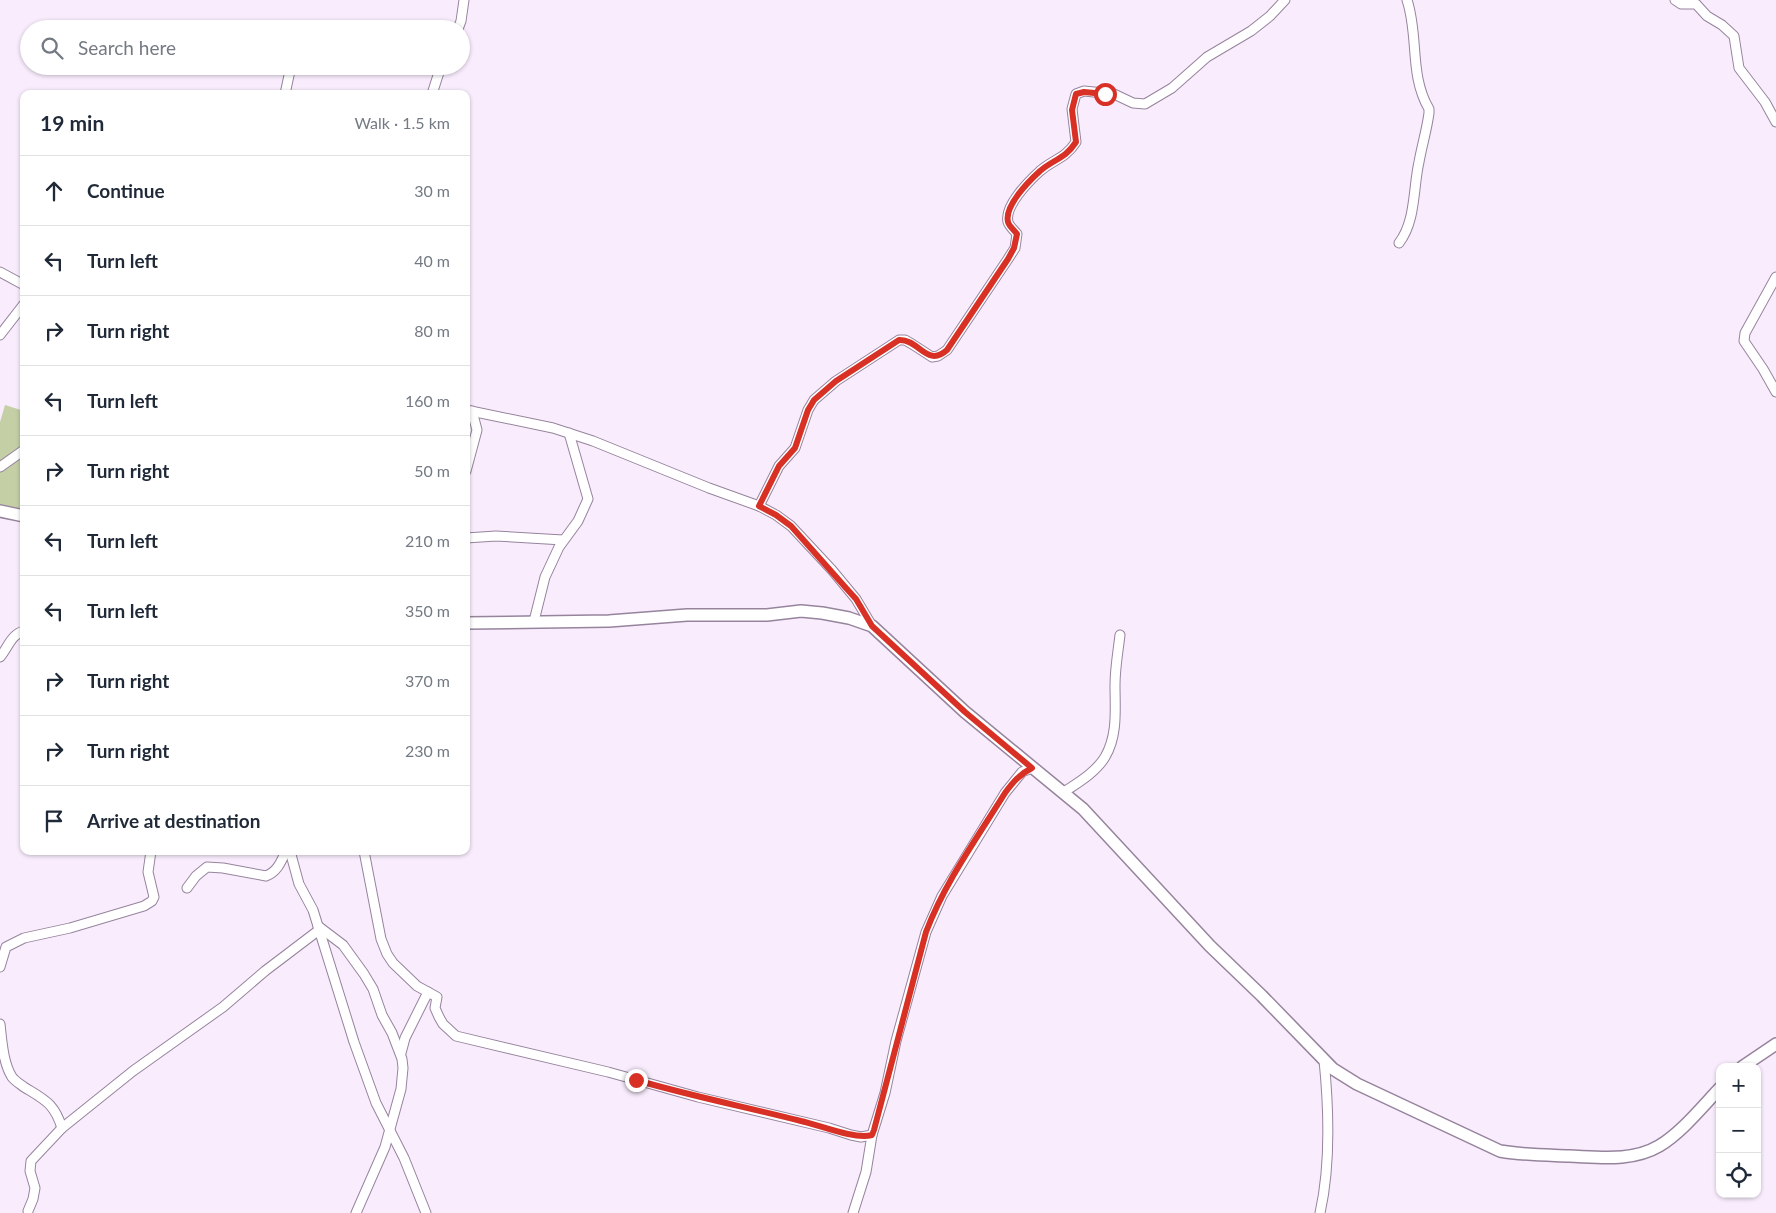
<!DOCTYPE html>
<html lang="en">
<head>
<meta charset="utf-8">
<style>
  body { margin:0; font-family:Lato,sans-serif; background:#f6f6f7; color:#1f2937 }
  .controls { position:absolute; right:15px; bottom:15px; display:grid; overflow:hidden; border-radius:10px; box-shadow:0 1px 4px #0004 }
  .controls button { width:45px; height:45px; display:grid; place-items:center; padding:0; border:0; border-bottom:1px solid #e0e1e3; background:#fff; color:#1f2937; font:25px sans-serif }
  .stop { position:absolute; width:15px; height:15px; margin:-11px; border:4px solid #d93025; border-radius:50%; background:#fff }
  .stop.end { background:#d93025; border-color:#fff; box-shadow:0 1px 5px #0008 }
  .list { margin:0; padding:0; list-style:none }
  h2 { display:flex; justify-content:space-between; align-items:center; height:65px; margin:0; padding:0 20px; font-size:21px }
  h2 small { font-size:16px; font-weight:400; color:#747a83 }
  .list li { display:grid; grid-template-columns:32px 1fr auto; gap:15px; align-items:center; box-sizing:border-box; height:70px; padding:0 20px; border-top:1px solid #e0e1e3 }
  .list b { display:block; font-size:19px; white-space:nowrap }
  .list em { font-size:16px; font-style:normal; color:#747a83 }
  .icon { flex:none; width:28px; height:28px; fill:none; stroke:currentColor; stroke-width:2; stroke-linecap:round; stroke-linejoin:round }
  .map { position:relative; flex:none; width:1776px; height:1213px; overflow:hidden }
  .search { position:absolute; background:#fff; box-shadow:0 1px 4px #0004; left:20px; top:20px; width:450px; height:55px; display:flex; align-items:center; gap:12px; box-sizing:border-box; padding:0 18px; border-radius:28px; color:#747a83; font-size:19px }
  .panel { position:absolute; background:#fff; box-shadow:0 1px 4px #0004; left:20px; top:90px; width:450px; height:765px; border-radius:10px }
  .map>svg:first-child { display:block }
</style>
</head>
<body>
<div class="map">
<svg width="1776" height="1213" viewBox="0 0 1776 1213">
  <rect width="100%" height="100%" fill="#f9edfd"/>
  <polygon fill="#c4cfa6" points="5,405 24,411 24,515 0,512 0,422"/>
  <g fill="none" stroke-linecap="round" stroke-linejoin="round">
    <defs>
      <g id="minor">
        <polyline points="1675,0 1681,4 1696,4 1707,16 1722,25 1734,36 1739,68 1765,102 1776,122"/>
        <polyline points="458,29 461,21 464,0"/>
        <polyline points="285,94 291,66"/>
        <polyline points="432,94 441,66"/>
        <path d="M1399 243C1416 221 1413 188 1419 162 1422 145 1427 129 1429 113V109C1409 75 1419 36 1407 0"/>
        <polyline points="0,272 24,285"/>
        <polyline points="1776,277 1745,333 1744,341 1763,369 1776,392"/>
        <polyline points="0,335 24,304"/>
        <polyline points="466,410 553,428 593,441 709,488 759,506 776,515 791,526 832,570 856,599 872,626"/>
        <polyline points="0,467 24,450"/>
        <polyline points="466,471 477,430 472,411"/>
        <path d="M759 506 779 466 795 448 808 410 814 400 836 381 899 340H905L912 344 932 357 938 356 947 350 1008 259 1015 248 1017 234C1014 230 1009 226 1008 222 1004 206 1029 181 1040 171 1054 159 1065 159 1076 142L1072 109 1076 94 1084 91 1114 94 1133 103 1145 104 1172 88 1207 57 1251 31 1270 16 1285 0"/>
        <polyline points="466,538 496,536 563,540"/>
        <polyline points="534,621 545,577 559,547 578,521 588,499 569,433"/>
        <path d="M0 657C8 648 11 634 24 631"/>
        <path d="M1064 792C1079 782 1096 772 1105 757 1118 735 1115 709 1115 685 1115 668 1118 652 1120 635"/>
        <polyline points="290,851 299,884 313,910 354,1042 376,1103 404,1158 426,1213"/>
        <polyline points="364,851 381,939 387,954 393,963 417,986 437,997 435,1008 439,1017 443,1024 456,1036 608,1072 698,1097 829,1128 851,1135 861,1137 872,1135 885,1093 896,1041 926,932 942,896 1005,793 1022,772 1032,768"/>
        <path d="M187 888 196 876 207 867 223 868 266 876C277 872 281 862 286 851"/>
        <polyline points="318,926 343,945 364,974 373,989 382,1015 392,1033 402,1059 403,1068 401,1089 385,1147 356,1213"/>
        <polyline points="0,967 6,947 24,938 70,928 144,906 152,901 154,897 148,872 151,851"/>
        <path d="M0 1024C2 1041 3 1063 12 1077 15 1081 20 1084 24 1087 45 1100 54 1103 62 1128"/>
        <polyline points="401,1053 405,1038 428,992"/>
        <polyline points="28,1211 33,1199 35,1188 30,1171 31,1161 62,1128 133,1071 223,1007 265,971 319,930"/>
        <polyline points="853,1213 866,1172 872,1135"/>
        <path d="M1320 1213C1331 1164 1329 1110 1324 1060"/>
      </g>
      <g id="tertiary">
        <polyline points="0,511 24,516"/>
        <path d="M466 623 609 621 687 615H767L801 611 822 613 849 618 872 626 965 712 1083 809 1210 946 1262 996 1333 1069 1357 1084 1500 1151C1523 1155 1546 1155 1569 1156 1598 1157 1632 1162 1659 1146 1681 1133 1702 1107 1720 1088"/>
        <polyline points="1742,1067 1776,1044"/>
      </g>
    </defs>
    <use href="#minor" stroke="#96849d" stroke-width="11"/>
    <use href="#tertiary" stroke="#96849d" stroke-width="14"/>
    <use href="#minor" stroke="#fff" stroke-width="9"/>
    <use href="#tertiary" stroke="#fff" stroke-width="11"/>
  </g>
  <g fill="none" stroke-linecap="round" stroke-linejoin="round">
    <path stroke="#d93025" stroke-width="6" d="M636 1080C691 1096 746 1107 801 1121 819 1125 855 1140 872 1135L874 1130 926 932C945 882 977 838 1005 793 1013 782 1020 774 1032 768L965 712 872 626 856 599 846 588 791 526 776 515 759 506 779 466 795 448 808 410 814 400 836 381 899 340C919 339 927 368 947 350L1008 259 1014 248 1017 234C1014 230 1009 226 1008 222 1004 206 1029 181 1040 171 1054 159 1065 159 1076 142L1072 110 1076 94 1084 92 1105 94"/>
  </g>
</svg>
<div class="controls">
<button>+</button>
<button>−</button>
<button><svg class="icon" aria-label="locate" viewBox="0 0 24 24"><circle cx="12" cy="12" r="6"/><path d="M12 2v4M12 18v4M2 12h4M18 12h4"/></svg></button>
</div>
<div class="stop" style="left:1105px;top:94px"></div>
<div class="stop end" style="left:636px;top:1080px"></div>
<div class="search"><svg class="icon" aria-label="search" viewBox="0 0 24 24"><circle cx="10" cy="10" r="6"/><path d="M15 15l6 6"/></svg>Search here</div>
<section class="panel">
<h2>19 min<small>Walk · 1.5 km</small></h2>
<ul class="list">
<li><svg class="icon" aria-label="ahead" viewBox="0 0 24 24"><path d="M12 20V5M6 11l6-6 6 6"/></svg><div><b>Continue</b></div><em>30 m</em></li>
<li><svg class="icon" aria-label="left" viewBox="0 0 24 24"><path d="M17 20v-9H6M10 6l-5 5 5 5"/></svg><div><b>Turn left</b></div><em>40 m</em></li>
<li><svg class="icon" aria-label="right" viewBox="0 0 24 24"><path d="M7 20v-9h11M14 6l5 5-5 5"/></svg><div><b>Turn right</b></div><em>80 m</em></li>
<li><svg class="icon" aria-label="left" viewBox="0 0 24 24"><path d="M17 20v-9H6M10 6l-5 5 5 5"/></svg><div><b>Turn left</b></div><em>160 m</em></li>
<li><svg class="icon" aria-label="right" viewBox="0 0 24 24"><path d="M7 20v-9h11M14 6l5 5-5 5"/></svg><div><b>Turn right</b></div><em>50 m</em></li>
<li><svg class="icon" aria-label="left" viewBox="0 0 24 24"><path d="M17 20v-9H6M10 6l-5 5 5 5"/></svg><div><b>Turn left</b></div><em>210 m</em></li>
<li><svg class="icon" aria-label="left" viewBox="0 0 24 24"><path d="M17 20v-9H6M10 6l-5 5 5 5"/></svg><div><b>Turn left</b></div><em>350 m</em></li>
<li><svg class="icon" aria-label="right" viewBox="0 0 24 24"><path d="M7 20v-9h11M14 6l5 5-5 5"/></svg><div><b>Turn right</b></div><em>370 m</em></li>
<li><svg class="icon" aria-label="right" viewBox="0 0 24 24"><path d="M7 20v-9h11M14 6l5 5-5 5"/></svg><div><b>Turn right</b></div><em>230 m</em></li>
<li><svg class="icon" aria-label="arrive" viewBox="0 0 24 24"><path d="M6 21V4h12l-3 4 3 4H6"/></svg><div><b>Arrive at destination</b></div></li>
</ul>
</section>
</div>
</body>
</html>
